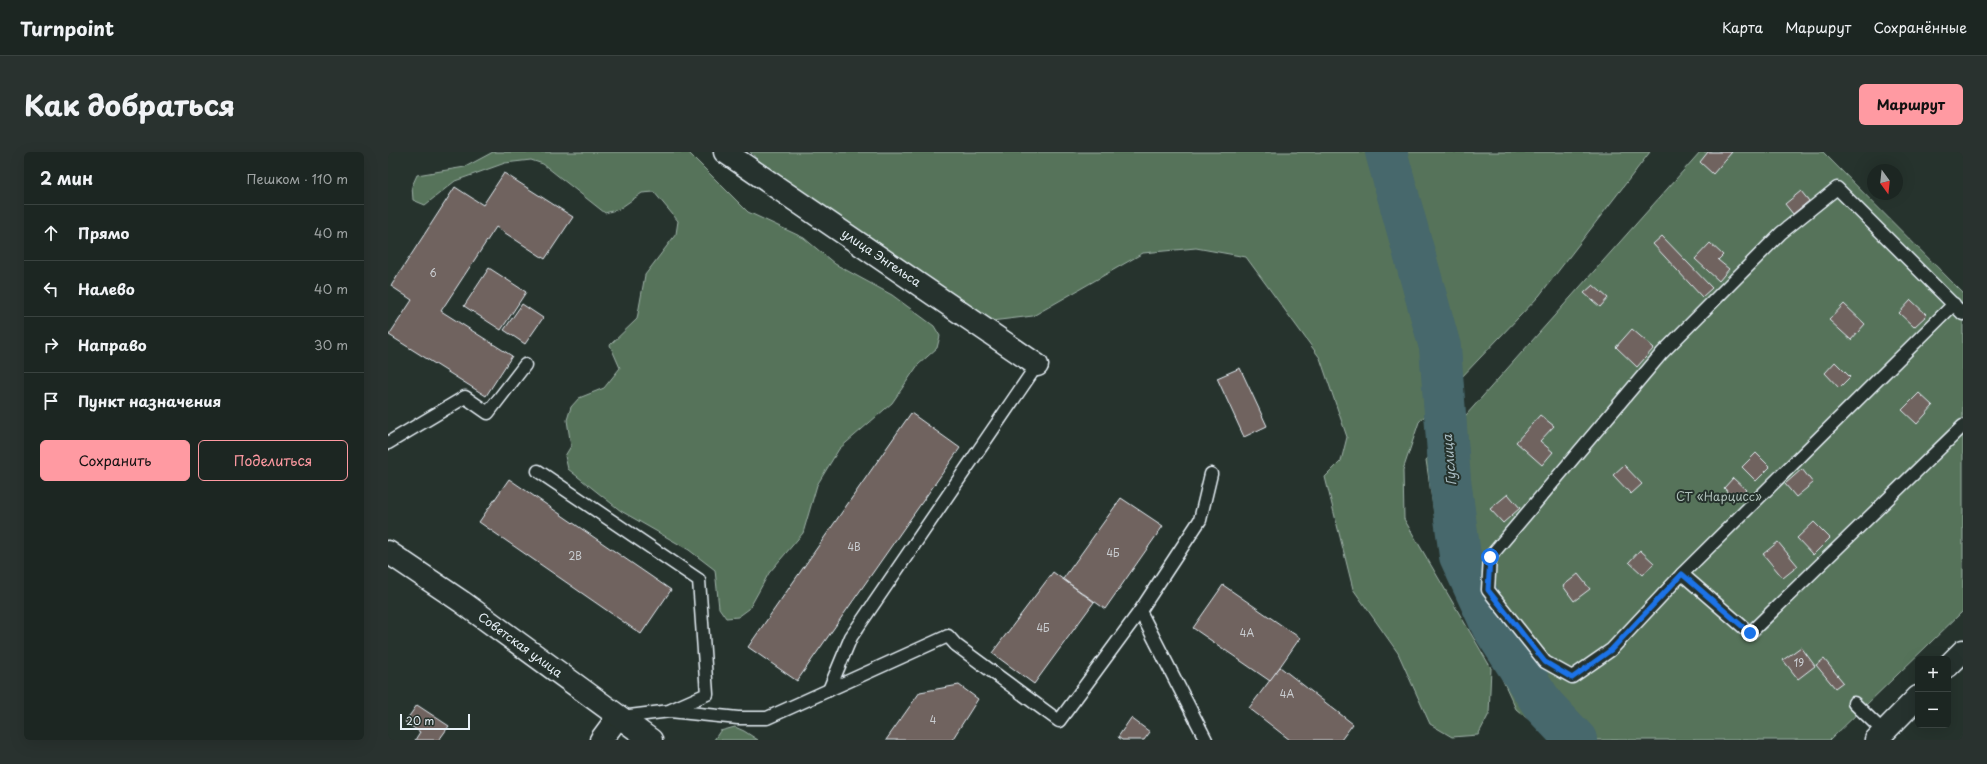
<!DOCTYPE html>
<html lang="ru">
<head>
<meta charset="utf-8">
<style>
  body { margin:0; font-family:"Playpen Sans",sans-serif; background:#29322f; color:#f1f3f6 }
  .controls { position:absolute; right:12px; bottom:12px; display:grid; overflow:hidden; border-radius:6px; box-shadow:0 4px 16px #0002 }
  .controls button { width:36px; height:36px; display:grid; place-items:center; padding:0; border:0; border-bottom:1px solid #3a4340; background:#1c2622; color:#f1f3f6; font:20px sans-serif }
  .compass { position:absolute; left:1479px; top:12px; width:36px; height:36px; border-radius:50%; background:#1c2622; box-shadow:0 4px 16px #0002; rotate:165deg }
  .scale { position:absolute; left:12px; bottom:10px; width:70px; box-sizing:border-box; padding-left:4px; border:2px solid #e8f1f8; border-top:0; font-size:11px; line-height:14px; white-space:nowrap; color:#e8f1f8; -webkit-text-stroke:3px #26332d; paint-order:stroke }
  .stop { position:absolute; width:12px; height:12px; margin:-9px; border:3px solid #1a73e8; border-radius:50%; background:#fff }
  .stop.end { background:#1a73e8; border-color:#fff; box-shadow:0 1px 4px #0008 }
  .list { margin:0; padding:0; list-style:none }
  h2 { display:flex; justify-content:space-between; align-items:center; height:52px; margin:0; padding:0 16px; font-size:17px }
  h2 small { font-size:13px; font-weight:400; color:#a0a5a5 }
  .list li { display:grid; grid-template-columns:26px 1fr auto; gap:12px; align-items:center; box-sizing:border-box; height:56px; padding:0 16px; border-top:1px solid #3a4340 }
  .list b { display:block; font-size:15px; white-space:nowrap }
  .list em { font-size:13px; font-style:normal; color:#a0a5a5 }
  .actions { display:flex; gap:8px; padding:12px 16px }
  .actions a { flex:1; padding:9px 0; border:1px solid #ff9aa2; border-radius:6px; text-align:center; font-size:14px; color:#ff9aa2 }
  .actions .main { background:#ff9aa2; color:#111 }
  .icon { flex:none; width:22px; height:22px; fill:none; stroke:currentColor; stroke-width:2; stroke-linecap:round; stroke-linejoin:round }
  .map { position:relative; flex:none; width:1575px; height:588px; overflow:hidden; border-radius:6px }
  header { display:flex; align-items:center; gap:24px; box-sizing:border-box; height:56px; padding:0 20px; background:#1c2622; border-bottom:1px solid #3a4340 }
  header strong { font-size:19px }
  nav { display:flex; gap:22px; margin-inline-start:auto; font-size:14px }
  .intro { display:flex; align-items:center; justify-content:space-between; box-sizing:border-box; height:96px; padding:0 24px }
  h1 { margin:0; font-size:28px }
  .button { padding:10px 18px; border-radius:6px; background:#ff9aa2; color:#111; font-size:14px; font-weight:700 }
  main { display:flex; gap:24px; padding:0 24px }
  aside { flex:1; background:#1c2622; border-radius:6px; box-shadow:0 4px 16px #0002 }
  .map>svg:first-child { display:block }
</style>
</head>
<body>
<header>
<strong>Turnpoint</strong>
<nav><a>Карта</a><a>Маршрут</a><a>Сохранённые</a></nav>
</header>
<div class="intro"><h1>Как добраться</h1><a class="button">Маршрут</a></div>
<main>
<aside>
<h2>2 мин<small>Пешком · 110 m</small></h2>
<ul class="list">
<li><svg class="icon" aria-label="ahead" viewBox="0 0 24 24"><path d="M12 20V5M6 11l6-6 6 6"/></svg><div><b>Прямо</b></div><em>40 m</em></li>
<li><svg class="icon" aria-label="left" viewBox="0 0 24 24"><path d="M17 20v-9H6M10 6l-5 5 5 5"/></svg><div><b>Налево</b></div><em>40 m</em></li>
<li><svg class="icon" aria-label="right" viewBox="0 0 24 24"><path d="M7 20v-9h11M14 6l5 5-5 5"/></svg><div><b>Направо</b></div><em>30 m</em></li>
<li><svg class="icon" aria-label="arrive" viewBox="0 0 24 24"><path d="M6 21V4h12l-3 4 3 4H6"/></svg><div><b>Пункт назначения</b></div></li>
</ul>
<div class="actions"><a class="main">Сохранить</a><a>Поделиться</a></div>
</aside>
<div class="map">
<svg width="1575" height="588" viewBox="0 0 1575 588">
  <rect width="100%" height="100%" fill="#26332d"/>
  <filter id="ink" filterUnits="userSpaceOnUse"><feTurbulence type="fractalNoise" baseFrequency=".025" numOctaves="2"/><feDisplacementMap in="SourceGraphic" scale="8" xChannelSelector="R" yChannelSelector="G"/><feConvolveMatrix kernelMatrix="1 2 1 2 8 2 1 2 1" color-interpolation-filters="sRGB"/></filter>
  <g filter="url(#ink)">
    <g fill="#56735a" stroke="#9fb2a9">
      <polygon points="105,0 300,0 360,60 416,86 447,112 504,143 546,174 552,184 549,196 530,213 504,251 451,297 429,333 415,381 381,421 361,457 350,465 338,466 331,456 327,418 301,398 233,359 180,317 177,304 183,294 179,268 183,255 191,246 216,236 232,216 222,193 249,167 257,123 288,82 290,69 266,40 254,41 231,57 217,61 155,12 143,8 117,11 67,29 37,53 25,48 24,34 29,23 77,15"/>
      <polygon points="362,0 1262,0 1151,144 1031,270 1015,318 1016,367 1103,516 1101,562 1090,583 1064,585 1042,572 1010,501 965,437 937,325 953,309 959,285 932,206 858,105 808,96 755,101 645,164 595,170 460,92"/>
      <polygon points="1312,0 1435,0 1575,141 1575,459 1442,588 1165,588 1128,557 1050,387 1038,308"/>
      <polygon points="347,575 356,579 370,588 326,588 332,579"/>
    </g>
    <g fill="none" stroke-linecap="round" stroke-linejoin="round">
      <polyline stroke="#46676c" stroke-width="42" points="998,0 1052,195 1062,328 1072,404 1104,474 1156,554 1188,588"/>
    </g>
    <g fill="#6f635e" stroke="#e8f1f8">
      <polygon points="1320,0 1344,0 1325,22 1312,10"/>
      <polygon points="116,21 185,65 157,107 108,75 53,159 124,204 98,244 1,183 24,148 3,134 67,35 95,53"/>
      <polygon points="1413,39 1421,49 1405,62 1397,52"/>
      <polygon points="1274,84 1324,136 1314,145 1265,92"/>
      <polygon points="1322,91 1335,103 1330,108 1341,117 1331,129 1307,107"/>
      <polygon points="101,116 138,140 113,178 76,154"/>
      <polygon points="1205,133 1220,146 1212,155 1196,141"/>
      <polygon points="1523,148 1539,163 1526,175 1511,161"/>
      <polygon points="134,152 155,166 137,192 116,178"/>
      <polygon points="1456,152 1477,172 1463,188 1441,168"/>
      <polygon points="1244,177 1266,196 1249,215 1228,195"/>
      <polygon points="1447,210 1462,225 1451,236 1437,221"/>
      <polygon points="852,216 879,274 856,285 829,226"/>
      <polygon points="1531,241 1545,254 1529,272 1514,258"/>
      <polygon points="523,261 572,296 409,529 360,495"/>
      <polygon points="1152,263 1166,274 1152,289 1165,300 1154,313 1128,290"/>
      <polygon points="1368,301 1382,315 1368,329 1354,315"/>
      <polygon points="1236,313 1254,332 1243,342 1225,323"/>
      <polygon points="1414,317 1425,331 1408,345 1397,332"/>
      <polygon points="1345,326 1358,338 1348,347 1336,336"/>
      <polygon points="121,327 283,438 253,482 91,370"/>
      <polygon points="1120,342 1132,356 1115,371 1102,357"/>
      <polygon points="733,346 775,374 717,457 675,427"/>
      <polygon points="1426,370 1442,386 1425,403 1409,386"/>
      <polygon points="1390,390 1410,414 1395,426 1375,402"/>
      <polygon points="1252,398 1266,411 1255,423 1241,410"/>
      <polygon points="665,420 706,450 646,532 604,501"/>
      <polygon points="1190,422 1202,437 1186,449 1175,434"/>
      <polygon points="835,433 912,486 882,529 805,476"/>
      <polygon points="1413,495 1427,514 1410,527 1395,508"/>
      <polygon points="1436,507 1455,530 1447,536 1428,513"/>
      <polygon points="892,515 965,572 953,588 902,588 861,556"/>
      <polygon points="571,533 590,547 564,588 498,588 532,540"/>
      <polygon points="29,553 61,574 51,588 27,588 32,580 17,570"/>
      <polygon points="743,566 762,580 756,588 734,588 730,585"/>
    </g>
    <g fill="none" stroke-linecap="round" stroke-linejoin="round">
      <defs>
        <g id="service">
          <polyline points="1575,162 1449,36 1393,81 1274,201 1102,405 1100,438 1157,510 1184,525 1223,498 1294,422 1362,481 1575,274"/>
          <polyline points="0,291 77,245 100,261 137,213"/>
          <polyline points="150,319 311,428 319,542 283,558"/>
          <polyline points="1294,422 1566,152"/>
          <polyline points="752,459 812,368 823,322"/>
          <polyline points="441,538 463,485 649,213"/>
          <polyline points="1466,551 1496,580"/>
          <polyline points="233,565 282,559 350,566 379,566 560,484 568,493 671,569 752,459 818,588"/>
        </g>
        <polyline id="minor" points="337,0 649,213"/>
        <g id="tertiary">
          <polyline points="1560,514 1575,499"/>
          <polyline points="213,588 230,565"/>
          <polyline points="1488,588 1530,545"/>
        </g>
        <polyline id="secondary" points="0,400 74,450 263,588"/>
      </defs>
      <use href="#service" stroke="#e8f1f8" stroke-width="15"/>
      <use href="#minor" stroke="#e8f1f8" stroke-width="25"/>
      <use href="#tertiary" stroke="#e8f1f8" stroke-width="25"/>
      <use href="#secondary" stroke="#e8f1f8" stroke-width="25"/>
      <use href="#service" stroke="#26332d" stroke-width="12"/>
      <use href="#minor" stroke="#26332d" stroke-width="22"/>
      <use href="#tertiary" stroke="#26332d" stroke-width="22"/>
      <use href="#secondary" stroke="#26332d" stroke-width="22"/>
    </g>
  </g>
  <g fill="none" stroke-linecap="round" stroke-linejoin="round" filter="url(#ink)">
    <polyline stroke="#1a73e8" stroke-width="5" points="1102,405 1100,438 1157,510 1184,526 1223,498 1294,422 1362,481"/>
  </g>
  <g text-anchor="middle" stroke-width="4" stroke-linejoin="round" paint-order="stroke">
    <g font-size="10" fill="#caced2">
      <text x="45" y="125">6</text>
      <text x="466" y="399">4В</text>
      <text x="725" y="405">4Б</text>
      <text x="187" y="408">2В</text>
      <text x="655" y="480">4Б</text>
      <text x="859" y="485">4А</text>
      <text x="1411" y="515">19</text>
      <text x="899" y="546">4А</text>
      <text x="545" y="572">4</text>
    </g>
    <g font-size="12" fill="#e8f1f8" stroke="#26332d">
      <text transform="translate(493 106) rotate(34)" y="4">улица Энгельса</text>
      <text transform="translate(132 493) rotate(36)" y="4">Советская улица</text>
    </g>
    <g font-size="12" fill="#aebfb9" stroke="#26332d">
      <text x="1331" y="349">СТ «Нарцисс»</text>
    </g>
    <g font-size="13" font-style="italic" fill="#a7bac0" stroke="#26332d">
      <text transform="translate(1061 308) rotate(-95)" y="5">Гуслица</text>
    </g>
  </g>
</svg>
<div class="controls">
<button>+</button>
<button>−</button>
</div>
<svg class="compass" viewBox="-18 -18 36 36"><path d="M0-13l5 13h-10z" fill="#e53935"/><path d="M0 13l5-13h-10z" fill="#a0a5a5"/></svg>
<div class="scale">20 m</div>
<div class="stop" style="left:1102px;top:405px"></div>
<div class="stop end" style="left:1362px;top:481px"></div>
</div>
</main>
</body>
</html>
